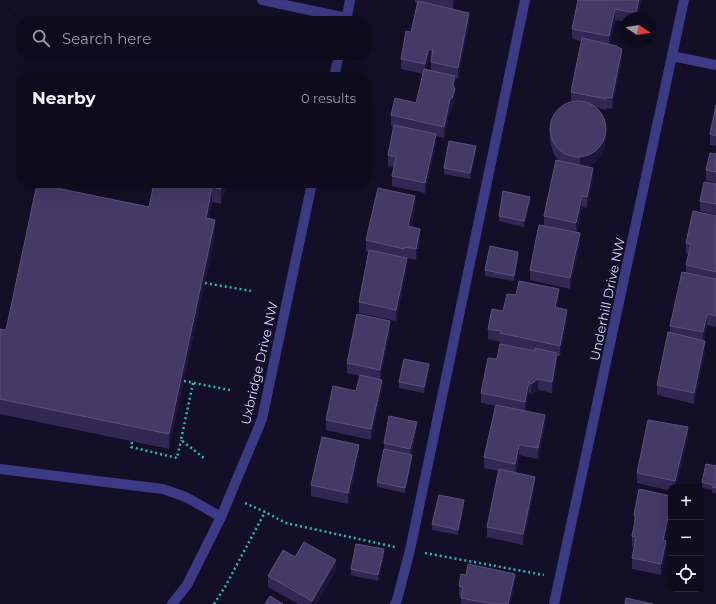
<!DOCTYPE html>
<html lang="en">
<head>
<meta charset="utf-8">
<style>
  body { margin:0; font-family:Montserrat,sans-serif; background:#171425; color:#f1f3f6 }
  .controls { position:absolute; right:12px; bottom:12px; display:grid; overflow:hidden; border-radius:8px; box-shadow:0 4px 16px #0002 }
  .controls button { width:36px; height:36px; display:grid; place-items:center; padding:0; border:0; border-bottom:1px solid #2e2b3b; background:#0e0b1c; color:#f1f3f6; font:20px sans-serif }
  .compass { position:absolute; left:620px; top:12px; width:36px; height:36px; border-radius:50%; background:#0e0b1c; box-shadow:0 4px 16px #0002; rotate:102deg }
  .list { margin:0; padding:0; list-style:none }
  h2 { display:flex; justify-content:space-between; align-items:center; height:52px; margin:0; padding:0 16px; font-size:17px }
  h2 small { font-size:13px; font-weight:400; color:#9b9ba3 }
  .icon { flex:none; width:22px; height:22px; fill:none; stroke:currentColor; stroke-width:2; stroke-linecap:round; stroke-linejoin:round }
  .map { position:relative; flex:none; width:716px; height:604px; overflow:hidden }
  .search { position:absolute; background:#0e0b1c; box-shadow:0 4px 16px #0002; left:16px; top:16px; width:356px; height:44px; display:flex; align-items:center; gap:10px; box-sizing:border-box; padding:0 14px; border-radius:16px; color:#9b9ba3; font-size:15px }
  .panel { position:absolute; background:#0e0b1c; box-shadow:0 4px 16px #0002; left:16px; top:72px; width:356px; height:116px; border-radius:16px }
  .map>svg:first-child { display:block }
</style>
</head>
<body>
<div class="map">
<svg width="716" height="604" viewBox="0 0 716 604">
  <rect width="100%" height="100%" fill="#130f26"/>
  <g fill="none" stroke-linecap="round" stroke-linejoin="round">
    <g stroke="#2fb8b0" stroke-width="2.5" stroke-dasharray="2 3" stroke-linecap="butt">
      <polyline points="205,283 251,291"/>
      <polyline points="184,381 230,390"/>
      <polyline points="193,383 181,440 204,458"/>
      <polyline points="132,442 131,447 177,458 181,440"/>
      <polyline points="245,503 265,512 286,523 395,547"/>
      <polyline points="425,553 544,575"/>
      <polyline points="214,604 225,587 265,512"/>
    </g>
    <g stroke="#3d3a85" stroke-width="10">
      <polyline points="262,0 347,18"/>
      <polyline points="346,21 350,0"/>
      <polyline points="672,56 716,65"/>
      <polyline points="334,77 339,55"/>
      <polyline points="0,469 163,489 186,497 221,517"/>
      <polyline points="172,604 187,585 221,517 262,419 312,183"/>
      <polyline points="395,604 397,600 410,550 525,0"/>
      <polyline points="554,604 684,0"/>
    </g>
  </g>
  <g fill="#312854" fill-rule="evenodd">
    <path d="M415 0H455L453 9 469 23 458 79 455 78V99L452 108 450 110 444 138 436 136V144L425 193 392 186V176L394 167 388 166V155L394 127 391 126V115L416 103 423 74 401 69V59L411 32 417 3H415ZM431 59V70L426 69 428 62Z"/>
    <polygon points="578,0 641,0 638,18 626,18 626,22 615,20 610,44 617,48 622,59 612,109 606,108 606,110 595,107 606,138 603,153 594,163 584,167 593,179 587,208 582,207 577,232 580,244 570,289 530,280 530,270 544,226 544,216 561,162 554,155 550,141 550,131 571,103 571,92 581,41 572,39 572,29"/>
    <polygon points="716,105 716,146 710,145 710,134"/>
    <polygon points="476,152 470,179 444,174 444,168"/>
    <polygon points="716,154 716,183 706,181 706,170"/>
    <polygon points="154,183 226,183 226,186 221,204 212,202 209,219 215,236 169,449 0,414 0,329 6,330 149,207"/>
    <polygon points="716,184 716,215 700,211 700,201"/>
    <polygon points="530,202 524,227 499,221 499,216"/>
    <polygon points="415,207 411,227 420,239 416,260 407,258 407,269 396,321 359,313 359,302 369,252 366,251 366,240"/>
    <polygon points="716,216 716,327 707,325 704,340 705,351 694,404 657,395 657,385 670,333 670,326 686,273 686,265 689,254 686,254 686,243"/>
    <polygon points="518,257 514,281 485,276 485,270"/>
    <polygon points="516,295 559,300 557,308 567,320 560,356 557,356 557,364 552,393 538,390 531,395 529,392 525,411 545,425 538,459 519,455 516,473 535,487 523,545 487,537 487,527 498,471 484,468 484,457 495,406 481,403 481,393 497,359 500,344 500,342 488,339 488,329 503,311"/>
    <polygon points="390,332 380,379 382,390 371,440 326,430 326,420 356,391 360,376 347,373 347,363"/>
    <polygon points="429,369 424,393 399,388 399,382"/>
    <polygon points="417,427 411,454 412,460 405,493 377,487 377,482 384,448 384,443"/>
    <polygon points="688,438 676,487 671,487 671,491 637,483 637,473"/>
    <polygon points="359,455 348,504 311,496 311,485"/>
    <polygon points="716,466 716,494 712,493 712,490 702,488 702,482"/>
    <polygon points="639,489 665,541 666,552 661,575 632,569 632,558 634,547 632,547 632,536 634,526 634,515"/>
    <polygon points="464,506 458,535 432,530 432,524"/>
    <polygon points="384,555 378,581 351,575 351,569"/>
    <polygon points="336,570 316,604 298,604 268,587 268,576"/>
    <polygon points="515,585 510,604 461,604 461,597 459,597 459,586"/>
  </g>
  <g fill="#1d163a">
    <polygon points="453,0 455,0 453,10"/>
    <polygon points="639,0 641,0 638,18 636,18 636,13"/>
    <polygon points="615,9 615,20 609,47 609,36"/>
    <polygon points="469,13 469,23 458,79 458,68"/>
    <polygon points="431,49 431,59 428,62 425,74 425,64 428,51"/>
    <polygon points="622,49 622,59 612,109 612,98"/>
    <polygon points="455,76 455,86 453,96 453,85"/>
    <polygon points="455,89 455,99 452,108 450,110 444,138 444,127 450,99"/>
    <polygon points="606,128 606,138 603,153 594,163 580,168 580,157"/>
    <polygon points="436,134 436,144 425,193 425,183"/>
    <polygon points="476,146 476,152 470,179 470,173"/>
    <polygon points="593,168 593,179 587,208 587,197"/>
    <polygon points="222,183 226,183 226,186 221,204 221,189"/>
    <polygon points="212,187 212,202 206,233 206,218"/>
    <polygon points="415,196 415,207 408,237 408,226"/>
    <polygon points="582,196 582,207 576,234 576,223"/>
    <polygon points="530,197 530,202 524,227 524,221"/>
    <polygon points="215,220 215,236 169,449 169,434"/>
    <polygon points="420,229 420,239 416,260 416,249"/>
    <polygon points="580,233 580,244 570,289 570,278"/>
    <polygon points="518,252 518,257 514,281 514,276"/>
    <polygon points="407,258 407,269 396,321 396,310"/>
    <polygon points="559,289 559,300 555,318 555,307"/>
    <polygon points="567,310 567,320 560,356 560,346"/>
    <polygon points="707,314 707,325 703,343 703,332"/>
    <polygon points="390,321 390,332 380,380 380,370"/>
    <polygon points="705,341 705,351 694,404 694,393"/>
    <polygon points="557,353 557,364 552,393 552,382"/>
    <polygon points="429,364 429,369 424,393 424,387"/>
    <polygon points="538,379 538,390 531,395 531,384"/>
    <polygon points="382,380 382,390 371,440 371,429"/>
    <polygon points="529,381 529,392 525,413 525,402"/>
    <polygon points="545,415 545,425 538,459 538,448"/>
    <polygon points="417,422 417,427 410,454 410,449"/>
    <polygon points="688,427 688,438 676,487 675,487 675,481"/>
    <polygon points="359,445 359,455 348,504 348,493"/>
    <polygon points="519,445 519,455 515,474 515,464"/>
    <polygon points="412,455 412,460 405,493 405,488"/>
    <polygon points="535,477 535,487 523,545 523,534"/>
    <polygon points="464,500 464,506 458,535 458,530"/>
    <polygon points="671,503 671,514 663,551 663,540"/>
    <polygon points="666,541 666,552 661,575 661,564"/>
    <polygon points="384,549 384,555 378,581 378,575"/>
    <polygon points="336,560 336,570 316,604 312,604 312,601"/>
    <polygon points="515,574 515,585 510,604 508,604"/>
  </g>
  <g fill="#433a66" stroke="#5a527e">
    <polygon points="578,0 639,0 636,13 615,9 609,36 572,29"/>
    <polygon points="418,1 469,13 458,68 431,62 433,50 431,49 428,51 425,64 401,59 406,31 411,32"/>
    <polygon points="582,38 617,46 617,47 622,49 612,98 606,97 606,99 571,92"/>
    <polygon points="424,69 455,76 453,85 455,89 452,98 450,99 444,127 391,115 395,98 416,103"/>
    <circle cx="578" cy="129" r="28"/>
    <polygon points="716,105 716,136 710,134"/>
    <polygon points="394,125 436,134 425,183 392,176 396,157 388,155"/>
    <polygon points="449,141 476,146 470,173 444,168"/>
    <polygon points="710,153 716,154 716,172 706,170"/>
    <polygon points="556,160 593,168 587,197 582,196 576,223 544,216"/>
    <polygon points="704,182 716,184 716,204 700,201"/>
    <polygon points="154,183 222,183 221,189 212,187 206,218 215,220 169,434 0,399 0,329 6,330 37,184 149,207"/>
    <polygon points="378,188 415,196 408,226 420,229 416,249 404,247 404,249 366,240"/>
    <polygon points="503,191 530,197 524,221 499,216"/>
    <polygon points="693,211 716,216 716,272 686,265 691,244 686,243"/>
    <polygon points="539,225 580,233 570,278 530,270"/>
    <polygon points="490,246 518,252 514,276 485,270"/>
    <polygon points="369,250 407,258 396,310 359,302"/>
    <polygon points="682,272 716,279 716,316 707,314 703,332 670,326"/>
    <polygon points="519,281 559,289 555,307 567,310 560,346 500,333 501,331 488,329 492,309 503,311 507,294 516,295"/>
    <polygon points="357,314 390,321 380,370 347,363"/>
    <polygon points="668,332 705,341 694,393 657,385"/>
    <polygon points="500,344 535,351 535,348 557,353 552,382 538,379 531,384 529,381 525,402 481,393 488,358 497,359"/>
    <polygon points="404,359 429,364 424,387 399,382"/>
    <polygon points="360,375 382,380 371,429 326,420 333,386 356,391"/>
    <polygon points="496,405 545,415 538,448 519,445 515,464 484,457"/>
    <polygon points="389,416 417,422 410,449 384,443"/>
    <polygon points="648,420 688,427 675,481 637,473"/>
    <polygon points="322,437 359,445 348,493 311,485"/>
    <polygon points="384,449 412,455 405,488 377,482"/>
    <polygon points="706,464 716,466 716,488 712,487 713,485 702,482"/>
    <polygon points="499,469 535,477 523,534 487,527"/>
    <polygon points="639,489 671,496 671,503 663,540 666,541 661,564 632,558 636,537 632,536 636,516 634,515"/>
    <polygon points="439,495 464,500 458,530 432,524"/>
    <polygon points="304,542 336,560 312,601 268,576 283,550 295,557"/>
    <polygon points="356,544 384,549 378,575 351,569"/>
    <polygon points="468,564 515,574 508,604 493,604 461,598 463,587 459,586 461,574 466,575"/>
    <polygon points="270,596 283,604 265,604"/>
    <polygon points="626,598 653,604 625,604"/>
  </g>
  <g text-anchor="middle" stroke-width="3" stroke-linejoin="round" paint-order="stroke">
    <g font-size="13" fill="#d9d4ff" stroke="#130f26">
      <text transform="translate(607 299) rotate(-78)" y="5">Underhill Drive NW</text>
      <text transform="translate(259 363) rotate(-77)" y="5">Uxbridge Drive NW</text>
    </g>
  </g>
</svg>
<div class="controls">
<button>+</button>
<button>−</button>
<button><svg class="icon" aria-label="locate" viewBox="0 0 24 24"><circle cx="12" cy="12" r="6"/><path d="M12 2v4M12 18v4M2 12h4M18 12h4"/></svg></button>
</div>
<svg class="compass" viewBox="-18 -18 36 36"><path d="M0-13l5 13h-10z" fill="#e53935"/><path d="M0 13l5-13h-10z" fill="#9b9ba3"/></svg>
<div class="search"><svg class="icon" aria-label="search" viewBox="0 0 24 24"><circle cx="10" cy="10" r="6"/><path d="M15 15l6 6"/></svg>Search here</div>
<section class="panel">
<h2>Nearby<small>0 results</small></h2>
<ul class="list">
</ul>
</section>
</div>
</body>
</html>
